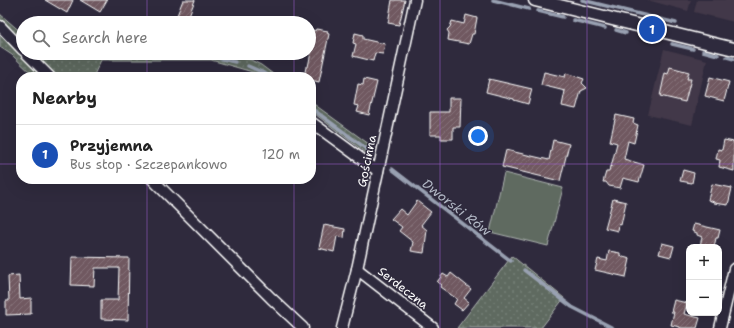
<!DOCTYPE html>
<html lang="en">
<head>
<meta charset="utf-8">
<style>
  body { margin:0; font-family:"Shantell Sans",sans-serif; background:#f6f6f6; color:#222 }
  .controls { position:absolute; right:12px; bottom:12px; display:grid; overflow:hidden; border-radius:8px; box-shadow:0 4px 16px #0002 }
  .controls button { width:36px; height:36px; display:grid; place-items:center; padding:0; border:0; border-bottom:1px solid #e0e0e0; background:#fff; color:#222; font:20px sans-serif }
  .you { position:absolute; left:478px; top:136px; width:14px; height:14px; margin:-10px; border:3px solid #fff; border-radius:50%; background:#1a73e8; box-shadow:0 0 0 6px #1a73e833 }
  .badge { display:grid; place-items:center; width:26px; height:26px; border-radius:50%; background:#85585c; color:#fff; font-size:13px; font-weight:700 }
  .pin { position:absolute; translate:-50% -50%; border:2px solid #fff; box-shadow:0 1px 4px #0006 }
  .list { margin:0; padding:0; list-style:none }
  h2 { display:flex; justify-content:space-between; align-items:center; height:52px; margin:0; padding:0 16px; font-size:17px }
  h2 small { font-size:13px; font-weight:400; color:#767676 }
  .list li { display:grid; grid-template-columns:26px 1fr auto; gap:12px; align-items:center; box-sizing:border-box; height:60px; padding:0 16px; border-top:1px solid #e0e0e0 }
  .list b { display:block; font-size:15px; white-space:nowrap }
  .list p { margin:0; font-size:13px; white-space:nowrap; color:#767676 }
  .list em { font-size:13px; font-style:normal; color:#767676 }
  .icon { flex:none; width:22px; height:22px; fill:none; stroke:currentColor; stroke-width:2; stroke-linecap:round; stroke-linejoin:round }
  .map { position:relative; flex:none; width:734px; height:328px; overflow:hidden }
  .search { position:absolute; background:#fff; box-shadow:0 4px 16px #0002; left:16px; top:16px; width:300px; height:44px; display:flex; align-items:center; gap:10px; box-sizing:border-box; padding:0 14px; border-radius:22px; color:#767676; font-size:15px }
  .panel { position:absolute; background:#fff; box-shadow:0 4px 16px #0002; left:16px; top:72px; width:300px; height:112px; border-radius:16px }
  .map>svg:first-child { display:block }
</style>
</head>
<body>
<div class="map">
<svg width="734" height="328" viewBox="0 0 734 328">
  <defs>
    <pattern id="green-dots" width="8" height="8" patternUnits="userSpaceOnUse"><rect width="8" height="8" fill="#5e6a60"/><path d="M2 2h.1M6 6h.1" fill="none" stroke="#768078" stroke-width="1.8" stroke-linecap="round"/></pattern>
    <pattern id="building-hatch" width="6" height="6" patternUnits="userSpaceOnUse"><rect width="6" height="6" fill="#705961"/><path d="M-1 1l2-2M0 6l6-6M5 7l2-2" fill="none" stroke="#857279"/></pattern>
  </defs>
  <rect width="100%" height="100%" fill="#2f2a3d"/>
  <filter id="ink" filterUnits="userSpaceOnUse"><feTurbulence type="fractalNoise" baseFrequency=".025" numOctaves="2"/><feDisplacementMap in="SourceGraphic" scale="8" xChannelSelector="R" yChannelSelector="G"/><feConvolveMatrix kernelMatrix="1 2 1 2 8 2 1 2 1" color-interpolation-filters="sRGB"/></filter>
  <g filter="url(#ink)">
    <g fill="#423848">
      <polygon points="647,0 691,0 688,11"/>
      <polygon points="697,0 734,0 734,22 694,12"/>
      <polygon points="664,49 707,60 692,125 648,115"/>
    </g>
    <g fill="url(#green-dots)" stroke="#aeb4b0">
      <polygon points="0,14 23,34 23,53 215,53 251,60 261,65 277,77 266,77 263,75 211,60 101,60 93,77 35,77 12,55 0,47"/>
      <polygon points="311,102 373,147 371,157 311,111"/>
      <polygon points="512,256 564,298 541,328 457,328"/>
    </g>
    <polygon fill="#5e6a60" stroke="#aeb4b0" points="504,173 563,188 548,246 490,232"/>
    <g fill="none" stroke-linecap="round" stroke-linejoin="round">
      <g stroke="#99a1b2" stroke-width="3.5">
        <polyline points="493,0 529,9"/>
        <polyline points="582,0 676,23"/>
        <polyline points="538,11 563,17"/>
        <polyline points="573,20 605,28"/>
        <polyline points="616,30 626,33"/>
        <polyline points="672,44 693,49"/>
        <polyline points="703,51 718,55"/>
        <polyline points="57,53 93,57 157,55"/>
        <polyline points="169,55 213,57 235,62"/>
        <polyline points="727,57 734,59"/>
        <polyline points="248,66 266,74 270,77"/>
        <polyline points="311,108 372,153"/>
        <polyline points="392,169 511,261"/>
        <polyline points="524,270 572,307 613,328"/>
      </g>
    </g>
    <g fill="url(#building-hatch)" stroke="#fff">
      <polygon points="45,0 73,0 67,13"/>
      <polygon points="80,0 107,0 100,12"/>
      <polygon points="183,0 195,0 186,23 174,23"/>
      <polygon points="392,0 405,0 399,25 388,23"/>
      <polygon points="466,15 477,18 474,34 472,34 469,44 448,40 449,33 447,30 450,27 452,21 464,24"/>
      <polygon points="309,29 315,31 316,29 328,31 327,33 329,34 319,82 311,80 311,77 304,77 306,67 308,67 313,43 309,42"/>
      <polygon points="355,33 363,35 363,39 385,44 383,54 375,53 373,61 353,56 356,44 353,43"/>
      <polygon points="670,67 689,72 687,79 691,79 685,102 660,96 665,73 668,74"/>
      <polygon points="544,72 565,77 566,73 584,79 582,83 587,88 581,91 576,109 562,106 565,91 541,85"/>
      <polygon points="710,77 729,82 724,101 705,96"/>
      <polygon points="364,79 377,82 369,115 357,112 359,106 354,105 358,84 363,85"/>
      <polygon points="489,79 532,89 528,104 514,100 514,99 486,92"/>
      <polygon points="449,98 461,98 460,127 453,127 453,139 441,139 441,135 430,135 430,112 449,112"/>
      <polygon points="616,115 634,119 633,123 638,125 634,143 628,141 624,159 644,165 639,182 623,178 620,188 609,186 606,182 603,182 606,172 609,172 610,166 611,167 617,143 610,141"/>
      <polygon points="553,140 569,144 560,181 502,167 506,150 549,160"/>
      <polygon points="724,140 734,142 734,171 719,167 720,160 716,159 718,149 722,150"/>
      <polygon points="683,170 694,173 692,183 680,181"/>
      <polygon points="712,184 732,188 728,205 714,203 714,202 708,200"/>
      <polygon points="613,199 626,202 621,225 619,224 618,231 605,228"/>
      <polygon points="417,201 431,212 421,225 427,230 424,253 411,251 413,242 399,231 402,227 391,219 400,209 407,215"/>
      <polygon points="694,224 720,230 718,238 716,238 714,247 700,246 702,237 697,235 697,233 692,231"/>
      <polygon points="324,225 345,229 344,238 337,236 334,252 319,248"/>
      <polygon points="662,243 674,246 671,257 659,254"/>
      <polygon points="609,251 620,253 620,256 630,259 626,277 595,270 598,259 607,261"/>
      <polygon points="72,257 129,258 128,320 101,319 101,300 118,300 119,268 95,268 94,286 71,285"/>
      <polygon points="451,273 471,289 464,298 469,302 462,310 454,304 457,299 440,287 441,285 437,282 443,274 448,277"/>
      <polygon points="19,275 20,299 31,298 31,314 6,315 6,301 9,301 8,276"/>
      <polygon points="674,300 687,303 684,314 700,318 697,328 680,328 680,327 671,325 674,312 671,312"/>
    </g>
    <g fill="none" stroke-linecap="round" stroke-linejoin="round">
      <defs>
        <g id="minor">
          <polyline points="0,26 23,50"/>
          <polyline points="26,53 50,77"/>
          <polyline points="311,122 378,171"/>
          <polyline points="152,179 271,298 303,328"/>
          <polyline points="357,269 433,328"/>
          <polyline points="342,328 357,269 415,0"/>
          <polyline points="720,328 734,269"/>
        </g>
        <polyline id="tertiary" points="535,0 734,49"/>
      </defs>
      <use href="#minor" stroke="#fff" stroke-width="13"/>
      <use href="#tertiary" stroke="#fff" stroke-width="15"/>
      <use href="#minor" stroke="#2f2a3d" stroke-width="10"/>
      <use href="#tertiary" stroke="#2f2a3d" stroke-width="12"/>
    </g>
  </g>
  <path fill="none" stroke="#9c61cf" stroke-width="1" stroke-opacity="0.55" d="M147 0V23M294 0V23M440 0V328M587 0V328M147 53V77M294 53V77M0 164H21M311 164H734M147 179V328M294 179V328"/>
  <g text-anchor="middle" stroke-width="3" stroke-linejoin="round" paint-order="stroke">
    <g font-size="12" fill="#fff" stroke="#2f2a3d">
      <text transform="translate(367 161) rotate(-78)" y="4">Gościnna</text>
      <text transform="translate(403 288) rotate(38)" y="4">Serdeczna</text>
    </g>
    <g font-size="13" font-style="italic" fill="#b2b8c5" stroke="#2f2a3d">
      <text transform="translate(457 207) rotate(38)" y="5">Dworski Rów</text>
    </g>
  </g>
</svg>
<div class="controls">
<button>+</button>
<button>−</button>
</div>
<div class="you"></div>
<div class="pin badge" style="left:652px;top:29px;background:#1a4fb4">1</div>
<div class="search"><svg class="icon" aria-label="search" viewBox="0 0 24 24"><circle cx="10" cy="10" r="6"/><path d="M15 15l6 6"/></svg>Search here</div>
<section class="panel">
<h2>Nearby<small></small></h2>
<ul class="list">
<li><span class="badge" style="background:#1a4fb4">1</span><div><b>Przyjemna</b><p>Bus stop · Szczepankowo</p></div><em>120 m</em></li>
</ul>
</section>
</div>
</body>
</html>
